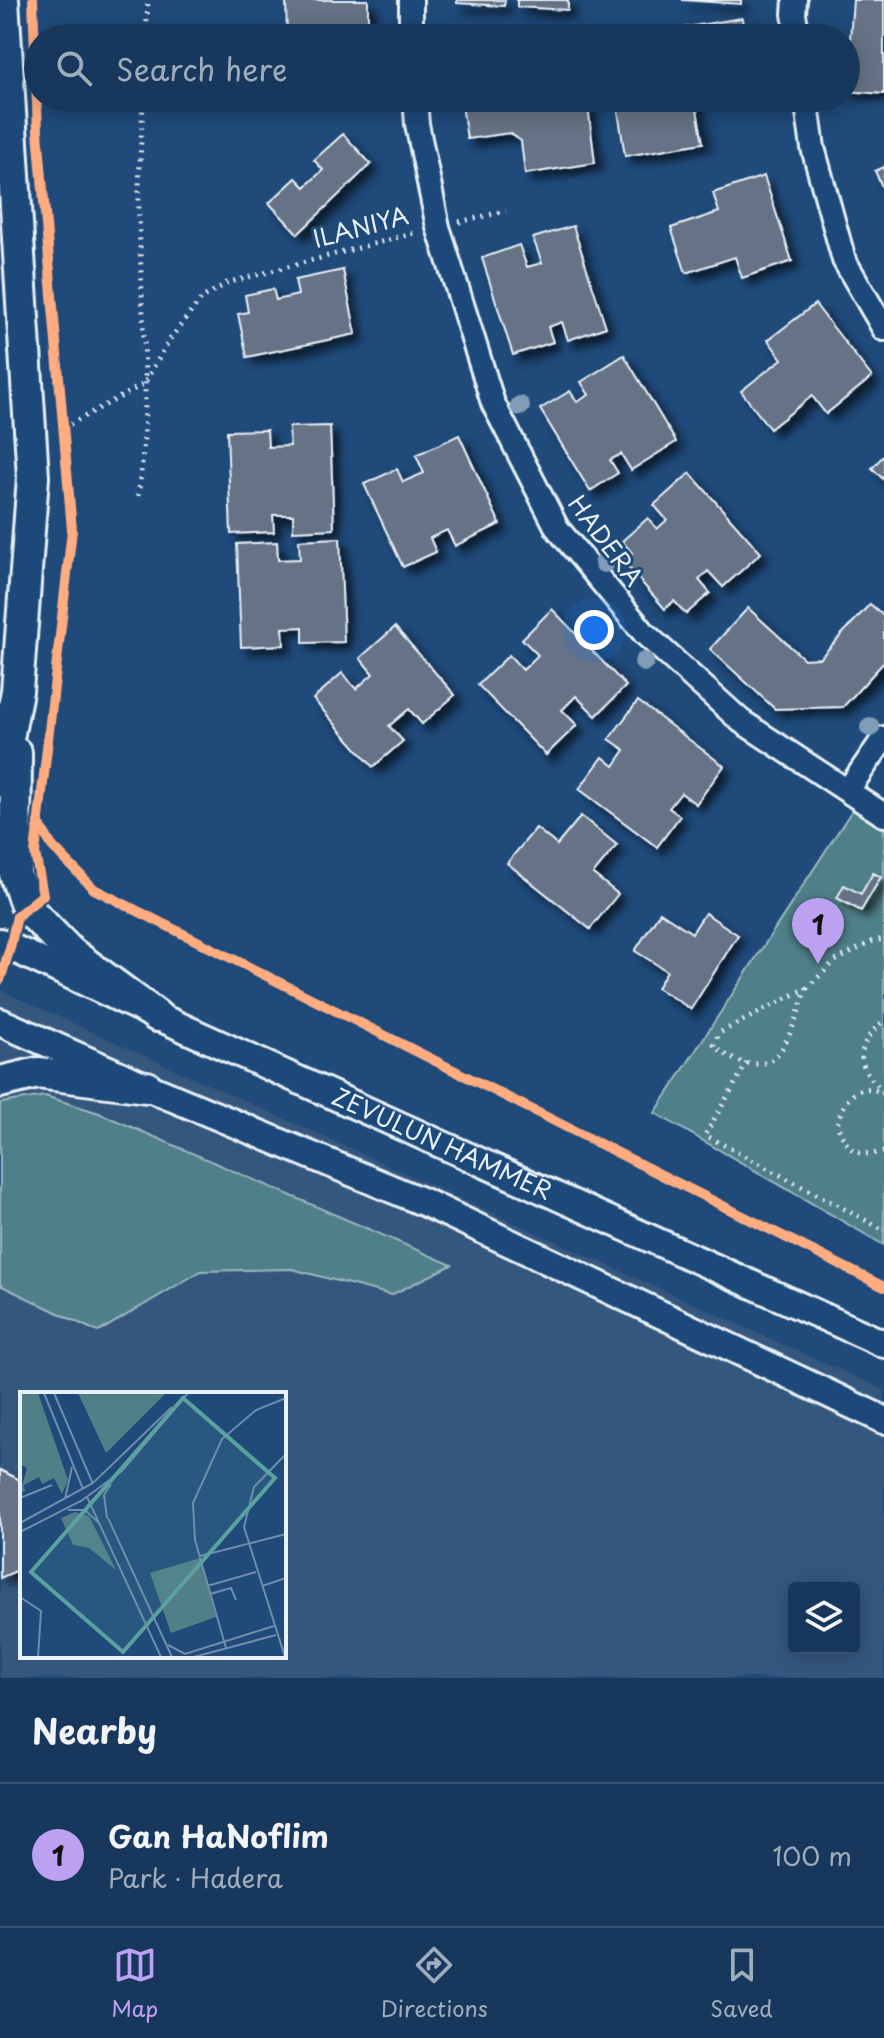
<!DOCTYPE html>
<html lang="en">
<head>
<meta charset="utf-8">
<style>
  body { margin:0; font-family:"Playpen Sans",sans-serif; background:#244365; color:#f1f3f6 }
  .controls { position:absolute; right:24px; bottom:24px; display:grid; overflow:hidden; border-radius:8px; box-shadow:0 4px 20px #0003 }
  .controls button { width:72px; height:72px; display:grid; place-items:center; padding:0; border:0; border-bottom:2px solid #365272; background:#17385c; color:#f1f3f6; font:40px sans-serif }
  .you { position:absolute; left:594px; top:630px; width:28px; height:28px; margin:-20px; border:6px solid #fff; border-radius:50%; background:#1a73e8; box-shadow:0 0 0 12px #1a73e833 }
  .badge { display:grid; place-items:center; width:52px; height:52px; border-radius:50%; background:#bca0f2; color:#111; font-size:26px; font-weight:700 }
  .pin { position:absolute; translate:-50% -66px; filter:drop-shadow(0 2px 4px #0008) }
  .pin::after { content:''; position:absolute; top:42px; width:28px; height:24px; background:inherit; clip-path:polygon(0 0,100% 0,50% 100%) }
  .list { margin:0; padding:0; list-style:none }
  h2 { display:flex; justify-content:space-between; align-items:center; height:104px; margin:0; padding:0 32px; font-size:34px }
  h2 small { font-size:26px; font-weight:400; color:#9eacbb }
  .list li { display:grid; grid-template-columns:52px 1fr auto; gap:24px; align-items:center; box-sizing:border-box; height:144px; padding:0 32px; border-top:2px solid #365272 }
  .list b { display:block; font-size:30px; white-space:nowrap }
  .list p { margin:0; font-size:26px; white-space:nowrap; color:#9eacbb }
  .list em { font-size:26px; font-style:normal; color:#9eacbb }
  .icon { flex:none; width:44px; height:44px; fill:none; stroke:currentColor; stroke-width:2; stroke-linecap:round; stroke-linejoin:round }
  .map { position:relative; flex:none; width:884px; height:1678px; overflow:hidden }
  .search { position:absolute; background:#17385c; box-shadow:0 4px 20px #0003; left:24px; right:24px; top:24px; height:88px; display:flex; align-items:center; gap:20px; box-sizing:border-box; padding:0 28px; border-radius:44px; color:#9eacbb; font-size:30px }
  .sheet { height:248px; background:#17385c }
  nav { display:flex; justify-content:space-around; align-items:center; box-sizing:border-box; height:112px; border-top:2px solid #365272; background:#17385c; font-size:22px; color:#9eacbb }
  nav a { display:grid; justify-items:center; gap:4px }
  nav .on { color:#bca0f2 }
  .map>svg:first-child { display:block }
</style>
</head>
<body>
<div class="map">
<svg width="884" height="1678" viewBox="0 0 884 1678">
  <defs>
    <filter id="shadow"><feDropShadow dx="7" dy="7" stdDeviation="4" flood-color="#0009"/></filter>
  </defs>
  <rect width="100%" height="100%" fill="#1f4a7a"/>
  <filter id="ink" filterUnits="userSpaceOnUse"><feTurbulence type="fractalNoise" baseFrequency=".0125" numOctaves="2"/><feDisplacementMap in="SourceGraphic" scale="16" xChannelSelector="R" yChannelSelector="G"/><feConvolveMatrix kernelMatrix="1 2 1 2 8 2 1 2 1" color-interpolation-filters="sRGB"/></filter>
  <g filter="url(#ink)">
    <path fill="#34567d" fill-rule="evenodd" d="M0 990 884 1390V1678H0ZM22 1394H284V1656H22ZM794 1588H854V1648H794Z"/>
    <g fill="#507f88" stroke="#9cb8c0" stroke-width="2">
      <polygon points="860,798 884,816 884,1245 655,1113"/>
      <polygon points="45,1096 99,1113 452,1265 391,1295 292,1269 201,1271 98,1332 0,1285 0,1103"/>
    </g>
    <g fill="#667285" stroke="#e8f1f8" stroke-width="2" filter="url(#shadow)">
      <polygon points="286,0 368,0 368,38 287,38"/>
      <polygon points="457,0 505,0 504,6 457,3"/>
      <polygon points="517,0 568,0 568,10 517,7"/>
      <polygon points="682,0 741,0 741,4"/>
      <polygon points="853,0 884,0 884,94 846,91"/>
      <polygon points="742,18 745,38 658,38 657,32"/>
      <polygon points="461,98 522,98 524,113 557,108 556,98 587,98 595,163 525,174 521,141 510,133 467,139"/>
      <polygon points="616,98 700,98 696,104 703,143 625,156"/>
      <polygon points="343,134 371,164 298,234 269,203 296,178 305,187 323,170 314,160"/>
      <polygon points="884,167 884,191 875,171"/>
      <polygon points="764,176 792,261 742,278 735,257 686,273 671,228 719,212 713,193"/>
      <polygon points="573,226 606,327 568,340 562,322 548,327 553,342 513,355 482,258 519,245 527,267 542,263 533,238"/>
      <polygon points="343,270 356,334 247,357 238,314 248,312 245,295 273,289 276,300 298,295 295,280"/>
      <polygon points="815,304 872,377 826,414 812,396 770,429 741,391 782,359 768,340"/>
      <polygon points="624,355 676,442 631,470 621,454 610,460 618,473 590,491 540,409 570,391 577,402 589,395 581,382"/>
      <polygon points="330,426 334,529 293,531 293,515 273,515 274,532 231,534 227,431 267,430 268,447 290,446 289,427"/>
      <polygon points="459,435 500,524 455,546 447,530 430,538 436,552 403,567 364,484 397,469 403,482 424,473 416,455"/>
      <polygon points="884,455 884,480 872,468"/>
      <polygon points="690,473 761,553 723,587 708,571 699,580 710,593 686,614 674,601 665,609 623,561 632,553 622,541 648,518 657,529 667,520 654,505"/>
      <polygon points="340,538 344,642 303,643 303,627 283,628 284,645 241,647 237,544 277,542 278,560 300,559 299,540"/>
      <polygon points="870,604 884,616 884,662 843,707 775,709 710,649 748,608 804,659 820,658"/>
      <polygon points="552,609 626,686 596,716 576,696 562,710 577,725 546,755 478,685 509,655 523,670 538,655 522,639"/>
      <polygon points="395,627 455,695 422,724 409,709 389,726 403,741 373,767 313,699 342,673 356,689 373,674 360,658"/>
      <polygon points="638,701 724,766 696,804 681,793 669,808 680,816 657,847 579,789 603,757 614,766 625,750 609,739"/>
      <polygon points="581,816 617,845 593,874 618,894 590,929 507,863 536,828 557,845"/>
      <polygon points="873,873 881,877 861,911 837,898 844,885 861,894"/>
      <polygon points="660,912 692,933 705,913 738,935 691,1009 657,988 667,971 635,951"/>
      <polygon points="0,1470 22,1481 22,1565 16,1571 0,1578"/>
    </g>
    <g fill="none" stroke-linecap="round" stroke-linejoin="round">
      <defs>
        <g id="minor">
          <polyline points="795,0 794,14 798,38"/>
          <polyline points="411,38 411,0"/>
          <polyline points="415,98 417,124 438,227 493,403 557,528 645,634 741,721 884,815"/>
          <polyline points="806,98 813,148 844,260 884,329"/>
          <polyline points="848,790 884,738"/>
        </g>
        <g id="tertiary">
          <path id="s1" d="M0 942 157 1016 884 1344"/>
          <polyline points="0,1022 147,1087 428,1204 884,1420"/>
        </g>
        <g id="secondary">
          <polyline points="16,753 15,874 27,908 70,952 157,1016"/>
          <polyline points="0,781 17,691 33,477 3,0"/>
          <polyline points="0,1082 38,1073 147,1087"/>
        </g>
      </defs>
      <use href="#minor" stroke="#e8f1f8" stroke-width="28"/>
      <use href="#tertiary" stroke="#e8f1f8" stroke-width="32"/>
      <use href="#secondary" stroke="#e8f1f8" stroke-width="36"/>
      <g stroke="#e8f1f8" stroke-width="5" stroke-dasharray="2 6" stroke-linecap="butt">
        <polyline points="146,38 148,0"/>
        <polyline points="459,222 506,211"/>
        <polyline points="63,428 144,384 170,339 202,298 227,283 418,232"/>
        <path d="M138 496C152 403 141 308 139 214 138 176 142 137 143 98"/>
        <path d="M807 988C799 1008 790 1043 775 1057 769 1063 761 1064 752 1064 736 1063 725 1055 714 1045L719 1033 807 988 835 961 873 941 884 939"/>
        <polyline points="747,1063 705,1135 884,1230"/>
        <path d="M883 1092C867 1075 852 1058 870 1035 875 1029 877 1025 884 1022"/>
        <path d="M884 1094C880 1092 876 1090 871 1089 851 1086 841 1109 837 1125 849 1152 854 1157 884 1152"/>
      </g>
      <use href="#minor" stroke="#1f4a7a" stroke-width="22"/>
      <use href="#tertiary" stroke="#1f4a7a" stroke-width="26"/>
      <use href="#secondary" stroke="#1f4a7a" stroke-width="30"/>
      <defs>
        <g id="cycleway">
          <polyline points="38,822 52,846 94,889 884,1287"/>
          <polyline points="0,980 10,948 17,916 43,895 35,853 72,530 38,131 33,0"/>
        </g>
      </defs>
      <use href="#cycleway" stroke="#1f4a7a" stroke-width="15"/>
      <use href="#cycleway" stroke="#ffac80" stroke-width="10"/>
    </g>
    <g fill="#819cb6">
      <circle cx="520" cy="406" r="10"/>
      <circle cx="604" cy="563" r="10"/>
      <circle cx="644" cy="662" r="10"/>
      <circle cx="870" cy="727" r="10"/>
    </g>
  </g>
  <g text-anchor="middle" stroke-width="6" stroke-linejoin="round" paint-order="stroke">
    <g font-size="24" fill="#e8f1f8" stroke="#1f4a7a">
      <text transform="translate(361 228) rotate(-15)" y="8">ILANIYA</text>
      <text transform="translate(605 541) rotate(53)" y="8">HADERA</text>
      <text dy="8" stroke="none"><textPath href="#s1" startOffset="486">ZEVULUN HAMMER</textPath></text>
    </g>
  </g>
  <g transform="translate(20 1392)">
    <rect width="266" height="266" fill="#1f4a7a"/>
    <path d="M0 1H18L48 88 42 102 34 86 22 92 19 85 4 93 5 99 0 101 7 76 0 72ZM58 1H146L86 61ZM55 120 69 124 96 178 69 156 53 153 41 126ZM180 166 196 225 151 241 130 181Z" fill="#507f88"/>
    <path fill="none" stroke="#6f8dac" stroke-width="2" d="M24 1 63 97M34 1 73 92M67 105 141 265M0 106 32 93M45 107 52 75M48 118H65L80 132M87 126 84 103 91 92M88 126 152 265M0 131 73 91 152 15M0 140 61 109 102 79 168 1M180 164 266 142M187 194 236 180M242 194 266 186M190 202 211 196 216 208M0 205 21 219 18 265M148 253 165 262 254 234M206 256 175 148 173 111 202 47 236 18 266 6M174 265 256 243M265 265 224 135 234 95 266 62"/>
    <path fill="#5ba19e" fill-opacity="0.15" stroke="#5ba19e" stroke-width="4" d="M163 6 255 86 103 260 11 180Z"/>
    <rect width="266" height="266" fill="none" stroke="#e8f1f8" stroke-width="4"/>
  </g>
</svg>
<div class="controls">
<button><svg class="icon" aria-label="layers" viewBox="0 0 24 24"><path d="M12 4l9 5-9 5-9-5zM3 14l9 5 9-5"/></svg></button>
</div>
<div class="you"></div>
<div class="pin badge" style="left:818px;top:964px">1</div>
<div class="search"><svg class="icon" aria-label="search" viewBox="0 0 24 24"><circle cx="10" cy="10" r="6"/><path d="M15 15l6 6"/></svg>Search here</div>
</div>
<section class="sheet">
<h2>Nearby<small></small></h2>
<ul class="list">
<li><span class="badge">1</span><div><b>Gan HaNoflim</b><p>Park · Hadera</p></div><em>100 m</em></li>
</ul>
</section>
<nav>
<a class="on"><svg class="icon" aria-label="map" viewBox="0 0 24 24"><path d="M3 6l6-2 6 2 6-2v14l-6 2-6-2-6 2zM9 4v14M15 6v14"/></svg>Map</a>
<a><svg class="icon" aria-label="directions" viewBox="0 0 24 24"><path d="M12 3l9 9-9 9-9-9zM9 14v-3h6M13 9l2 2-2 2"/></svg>Directions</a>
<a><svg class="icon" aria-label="saved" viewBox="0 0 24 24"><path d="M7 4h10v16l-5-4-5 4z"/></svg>Saved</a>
</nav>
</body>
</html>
